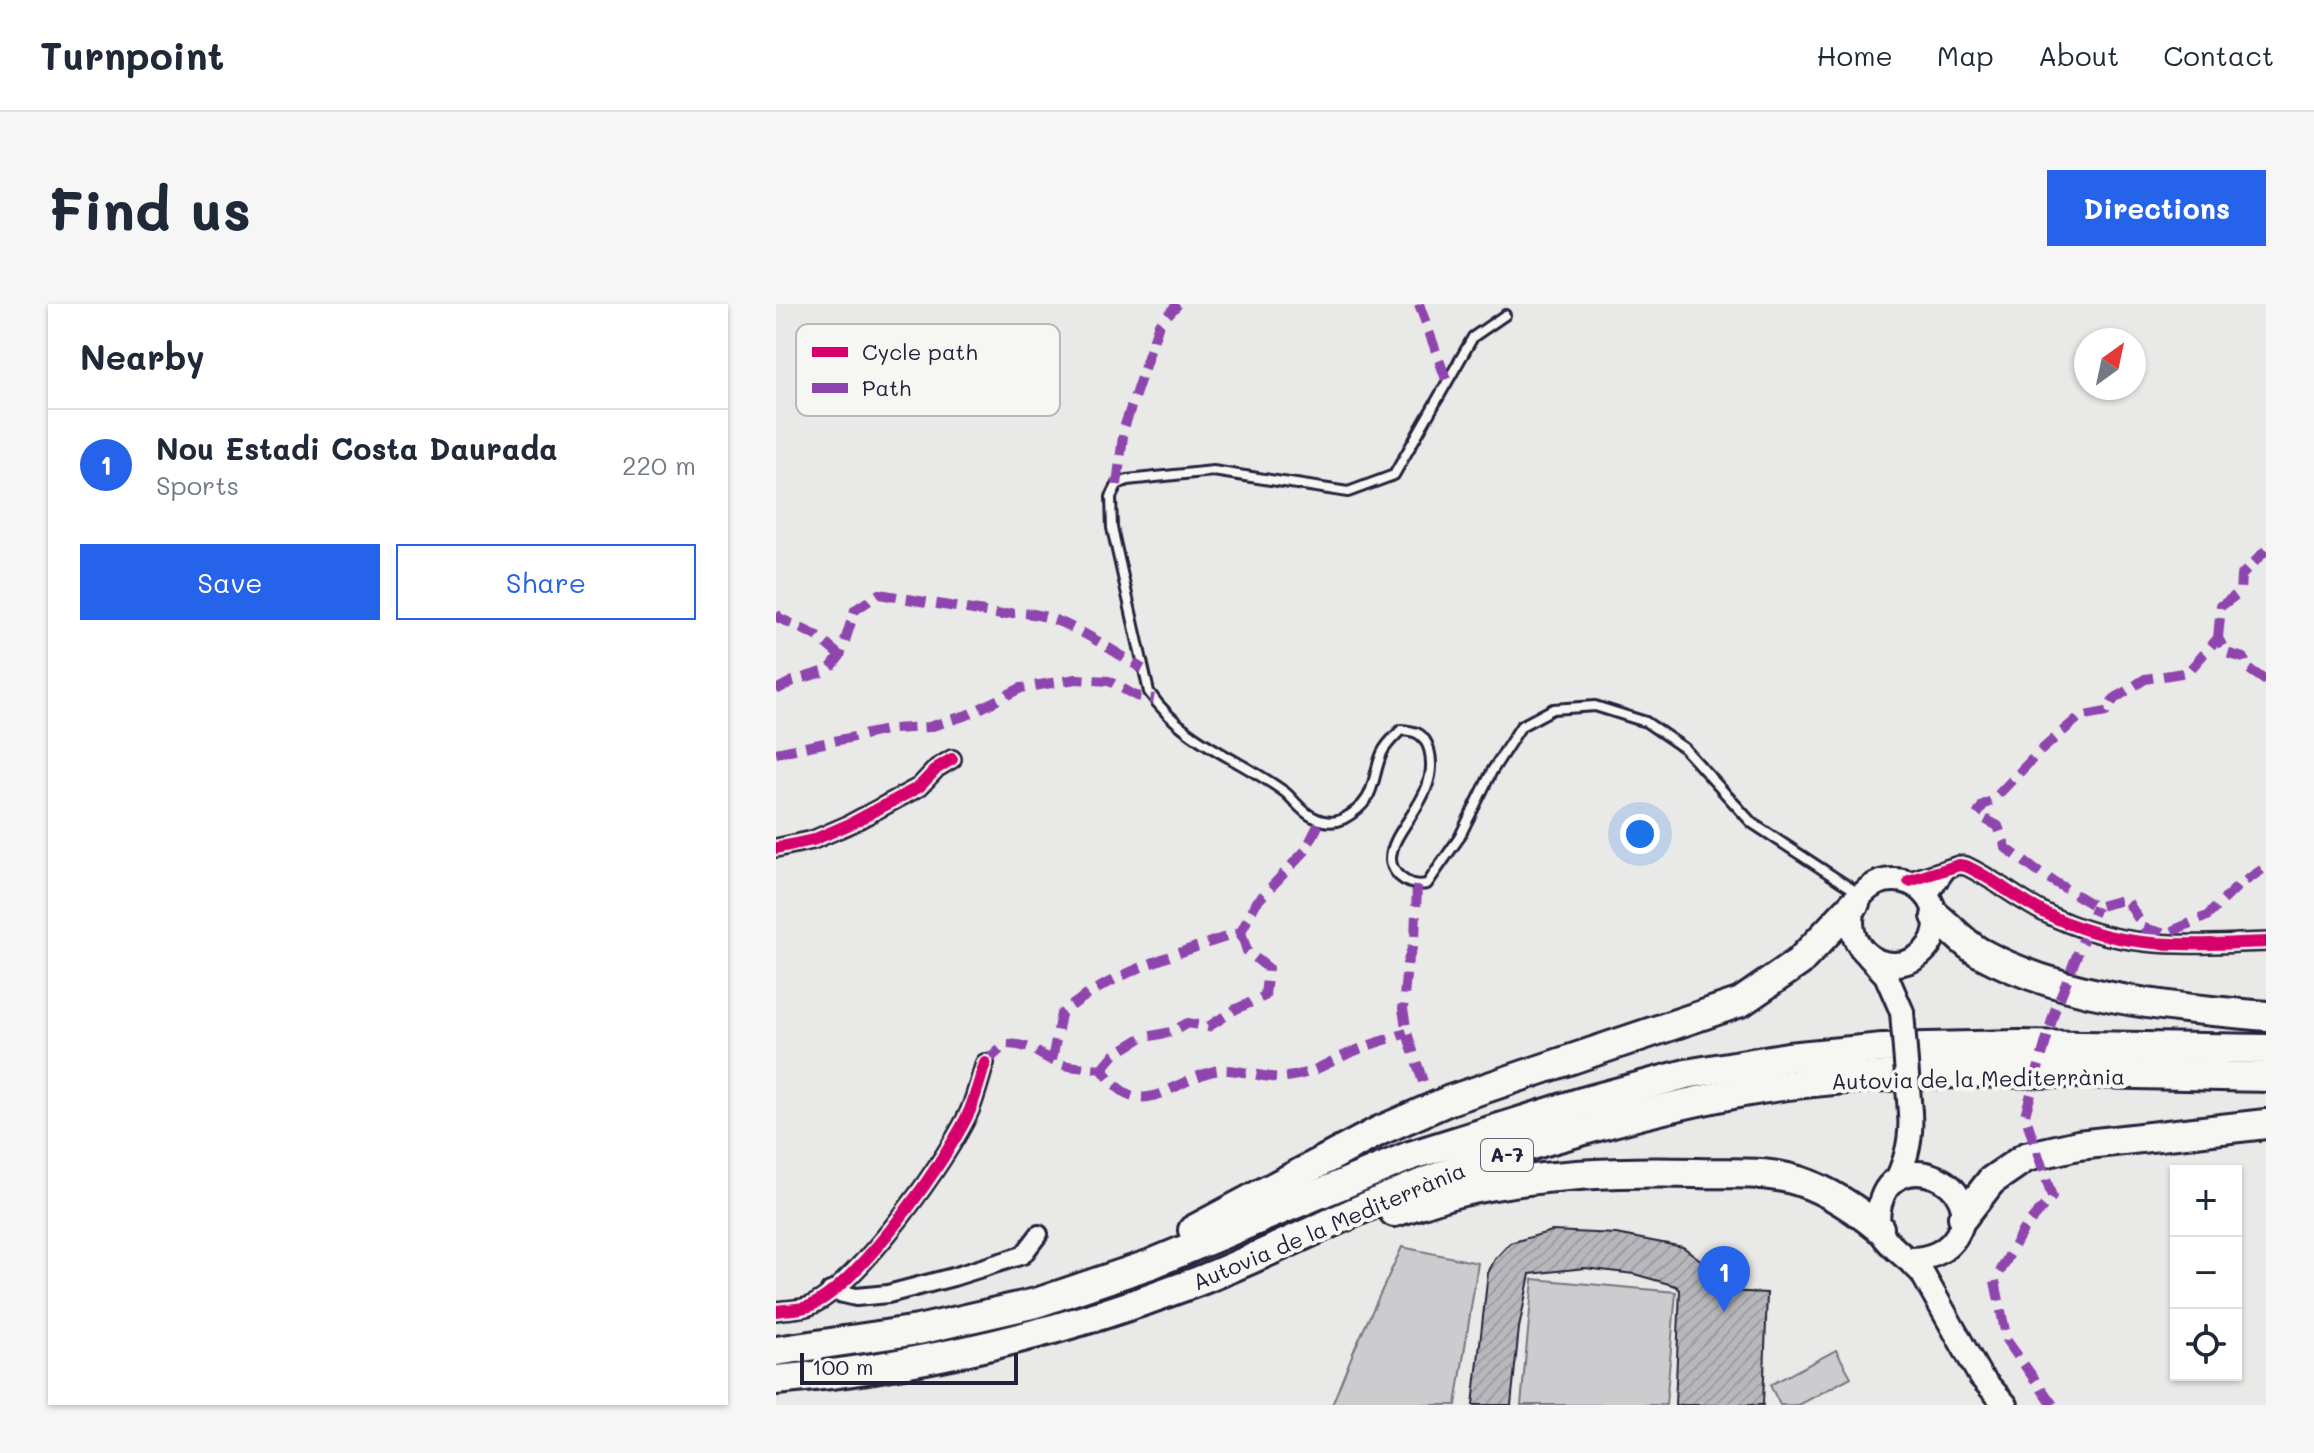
<!DOCTYPE html>
<html lang="en">
<head>
<meta charset="utf-8">
<style>
  body { margin:0; font-family:Mali,sans-serif; background:#f6f6f7; color:#1f2937 }
  .controls { position:absolute; right:24px; bottom:24px; display:grid; overflow:hidden; border-radius:0px; box-shadow:0 2px 6px #0004 }
  .controls button { width:72px; height:72px; display:grid; place-items:center; padding:0; border:0; border-bottom:2px solid #e0e1e3; background:#fff; color:#1f2937; font:40px sans-serif }
  .compass { position:absolute; left:1298px; top:24px; width:72px; height:72px; border-radius:50%; background:#fff; box-shadow:0 2px 6px #0004; rotate:33deg }
  .scale { position:absolute; left:24px; bottom:20px; width:218px; box-sizing:border-box; padding-left:8px; border:4px solid #22223b; border-top:0; font-size:22px; line-height:28px; white-space:nowrap; color:#22223b; -webkit-text-stroke:6px #f6f6f2; paint-order:stroke }
  .you { position:absolute; left:864px; top:530px; width:28px; height:28px; margin:-20px; border:6px solid #fff; border-radius:50%; background:#1a73e8; box-shadow:0 0 0 12px #1a73e833 }
  .badge { display:grid; place-items:center; width:52px; height:52px; border-radius:50%; background:#2563eb; color:#fff; font-size:26px; font-weight:700 }
  .pin { position:absolute; translate:-50% -66px; filter:drop-shadow(0 2px 4px #0008) }
  .pin::after { content:''; position:absolute; top:42px; width:28px; height:24px; background:inherit; clip-path:polygon(0 0,100% 0,50% 100%) }
  .list { margin:0; padding:0; list-style:none }
  h2 { display:flex; justify-content:space-between; align-items:center; height:104px; margin:0; padding:0 32px; font-size:34px }
  h2 small { font-size:26px; font-weight:400; color:#747a83 }
  .list li { display:grid; grid-template-columns:52px 1fr auto; gap:24px; align-items:center; box-sizing:border-box; height:112px; padding:0 32px; border-top:2px solid #e0e1e3 }
  .list b { display:block; font-size:30px; white-space:nowrap }
  .list p { margin:0; font-size:26px; white-space:nowrap; color:#747a83 }
  .list em { font-size:26px; font-style:normal; color:#747a83 }
  .actions { display:flex; gap:16px; padding:24px 32px }
  .actions a { flex:1; padding:18px 0; border:2px solid #2563eb; border-radius:0px; text-align:center; font-size:28px; color:#2563eb }
  .actions .main { background:#2563eb; color:#fff }
  .icon { flex:none; width:44px; height:44px; fill:none; stroke:currentColor; stroke-width:2; stroke-linecap:round; stroke-linejoin:round }
  .map { position:relative; flex:none; width:1490px; height:1101px; overflow:hidden; border-radius:0px }
  header { display:flex; align-items:center; gap:48px; box-sizing:border-box; height:112px; padding:0 40px; background:#fff; border-bottom:2px solid #e0e1e3 }
  header strong { font-size:38px }
  nav { display:flex; gap:44px; margin-inline-start:auto; font-size:28px }
  .intro { display:flex; align-items:center; justify-content:space-between; box-sizing:border-box; height:192px; padding:0 48px }
  h1 { margin:0; font-size:56px }
  .button { padding:20px 36px; border-radius:0px; background:#2563eb; color:#fff; font-size:28px; font-weight:700 }
  main { display:flex; gap:48px; padding:0 48px }
  aside { flex:1; background:#fff; border-radius:0px; box-shadow:0 2px 6px #0004 }
  .map>svg:first-child { display:block }
</style>
</head>
<body>
<header>
<strong>Turnpoint</strong>
<nav><a>Home</a><a>Map</a><a>About</a><a>Contact</a></nav>
</header>
<div class="intro"><h1>Find us</h1><a class="button">Directions</a></div>
<main>
<aside>
<h2>Nearby<small></small></h2>
<ul class="list">
<li><span class="badge">1</span><div><b>Nou Estadi Costa Daurada</b><p>Sports</p></div><em>220 m</em></li>
</ul>
<div class="actions"><a class="main">Save</a><a>Share</a></div>
</aside>
<div class="map">
<svg width="1490" height="1101" viewBox="0 0 1490 1101">
  <defs>
    <pattern id="building-hatch" width="6" height="6" patternUnits="userSpaceOnUse" patternTransform="scale(2)"><rect width="6" height="6" fill="#b8b8bc"/><path d="M-1 1l2-2M0 6l6-6M5 7l2-2" fill="none" stroke="#9e9ea2"/></pattern>
  </defs>
  <rect width="100%" height="100%" fill="#e9e9e7"/>
  <filter id="ink" filterUnits="userSpaceOnUse"><feTurbulence type="fractalNoise" baseFrequency=".0125" numOctaves="2"/><feDisplacementMap in="SourceGraphic" scale="16" xChannelSelector="R" yChannelSelector="G"/><feConvolveMatrix kernelMatrix="1 2 1 2 8 2 1 2 1" color-interpolation-filters="sRGB"/></filter>
  <g filter="url(#ink)">
    <g fill="#ccccce" stroke="#777784" stroke-width="2">
      <polygon points="626,943 702,959 680,1101 556,1101 579,1044"/>
      <polygon points="757,975 900,988 890,1101 745,1101"/>
      <polygon points="1060,1046 1075,1073 1023,1101 1004,1101 994,1081"/>
    </g>
    <polygon fill="url(#building-hatch)" stroke="#22223b" stroke-width="2" points="776,927 840,930 907,943 938,966 950,987 991,989 987,1101 899,1101 904,986 900,982 858,970 809,964 754,970 743,1024 735,1101 697,1101 712,969 719,955 734,939"/>
    <g fill="none" stroke-linecap="round" stroke-linejoin="round">
      <defs>
        <path id="service" d="M729 11 697 33 618 171 572 188 437 167 351 176 341 181 335 193 336 224 373 388C409 440 462 453 510 489 519 497 526 508 537 513 547 518 557 520 567 515 602 496 594 478 606 449 610 440 618 433 625 426 641 427 648 430 653 445 666 493 615 523 615 555 615 562 619 568 623 572 632 580 640 582 651 580L683 534 716 467 745 422 777 405 819 402 870 418 908 444 976 519 1084 590"/>
        <g id="minor">
          <polyline points="0,544 37,536 74,520 143,483 161,464 176,455"/>
          <path d="M1133 577 1183 561 1190 562C1218 575 1241 595 1269 609 1345 647 1408 641 1490 638"/>
          <polyline points="1152,592 1170,567"/>
          <polyline points="54,987 80,993 112,990 177,973 247,951 263,930"/>
          <path d="M0 1007C11 1005 26 1006 36 1001 84 978 172 855 194 806 200 791 204 775 209 759"/>
        </g>
        <g id="secondary">
          <circle cx="1118" cy="618" r="42"/>
          <polyline points="1093,653 1110,671 1126,708"/>
          <path d="M1121 875C1131 854 1136 833 1134 809"/>
          <path d="M1134 955C1153 955 1170 949 1181 931 1212 879 1119 839 1104 900 1102 909 1101 922 1106 930 1115 945 1134 955 1146 969L1204 1072 1230 1101"/>
        </g>
        <g id="motorway">
          <path d="M1160 612C1174 623 1187 639 1203 648 1289 695 1393 703 1490 712"/>
          <path d="M618 908C639 902 661 893 683 888 761 870 841 867 920 869 950 870 983 867 1012 874 1046 882 1076 902 1103 924"/>
          <polyline points="1187,913 1215,877 1250,853 1302,841 1490,820"/>
          <polyline points="417,926 603,827 674,796 965,698 1023,658 1079,599"/>
          <polyline points="0,1047 142,1026 260,999 375,960 634,852 803,799 910,770 1012,753 1107,744 1242,741 1490,745"/>
          <path d="M0 1076C143 1063 286 1029 420 978 497 948 570 909 647 879 697 859 756 840 808 826 875 807 943 790 1012 781 1170 761 1331 770 1490 773"/>
        </g>
      </defs>
      <use href="#service" stroke="#22223b" stroke-width="14"/>
      <use href="#minor" stroke="#22223b" stroke-width="22"/>
      <use href="#secondary" stroke="#22223b" stroke-width="28"/>
      <use href="#motorway" stroke="#22223b" stroke-width="34"/>
      <use href="#service" stroke="#f6f6f2" stroke-width="8"/>
      <use href="#minor" stroke="#f6f6f2" stroke-width="16"/>
      <use href="#secondary" stroke="#f6f6f2" stroke-width="22"/>
      <use href="#motorway" stroke="#f6f6f2" stroke-width="28"/>
      <defs>
        <polyline id="secondary-bridge" points="1126,708 1134,809"/>
      </defs>
      <use href="#secondary-bridge" stroke="#22223b" stroke-width="28" stroke-linecap="butt"/>
      <use href="#secondary-bridge" stroke="#f6f6f2" stroke-width="22"/>
      <g stroke="#8e44ad" stroke-width="10" stroke-dasharray="20 10" stroke-linecap="butt">
        <polyline points="643,0 671,78"/>
        <polyline points="341,181 348,124 383,20 402,0"/>
        <polyline points="0,309 3,314 41,332 64,352"/>
        <polyline points="1442,334 1445,302 1464,288 1465,272 1490,246"/>
        <polyline points="1490,377 1470,363 1468,354 1450,349 1442,334 1412,368 1369,375 1338,395 1330,408 1303,413 1262,449 1217,496 1207,501 1201,511 1222,522 1230,544 1262,568 1320,603 1350,595 1368,624 1389,630 1431,612 1462,582 1487,565 1490,560"/>
        <path d="M0 386 17 377 53 366 64 352 79 306 103 290 226 311C271 298 329 343 367 365"/>
        <polyline points="0,449 116,425 153,423 191,411 245,384 300,375 333,377 360,392 378,395"/>
        <polyline points="641,582 639,635 631,660 627,705 631,729 647,778"/>
        <path d="M276 756 285 710C337 667 403 649 465 628L480 599 529 547 545 516"/>
        <path d="M209 759 230 740C256 741 258 748 279 758 292 764 311 763 326 765 365 822 392 778 438 767 462 762 485 776 510 773 535 770 546 762 567 752 588 742 609 736 631 729"/>
        <polyline points="326,765 338,751 365,734 395,728 412,719 432,723 460,705 489,692 492,664 471,647 465,628"/>
        <polyline points="1277,1101 1231,1037 1219,977 1247,926 1276,893 1249,811 1278,709 1320,603"/>
      </g>
      <defs>
        <g id="cycleway">
          <polyline points="0,544 37,536 74,520 143,483 161,464 176,455"/>
          <path d="M1133 577 1183 561 1190 562C1218 575 1241 595 1269 609 1345 647 1408 641 1490 638"/>
          <path d="M0 1007C11 1005 26 1006 36 1001 84 978 172 855 194 806 200 791 204 775 209 759"/>
        </g>
      </defs>
      <use href="#cycleway" stroke="#f6f6f2" stroke-width="17"/>
      <use href="#cycleway" stroke="#d6006c" stroke-width="12"/>
    </g>
  </g>
  <g text-anchor="middle" stroke-width="8" stroke-linejoin="round" paint-order="stroke">
    <rect fill="#f6f6f2" stroke="#626272" stroke-width="2" x="705" y="835" width="52" height="32" rx="6"/>
    <g font-size="20" font-weight="bold" fill="#22223b">
      <text x="731" y="858">A-7</text>
    </g>
    <g font-size="22" fill="#22223b" stroke="#f6f6f2">
      <text transform="translate(1202 775) rotate(-1)" y="8">Autovia de la Mediterrània</text>
      <text transform="translate(553 922) rotate(-23)" y="8">Autovia de la Mediterrània</text>
    </g>
  </g>
  <rect x="20" y="20" width="264" height="92" rx="12" fill="#f6f6f2" stroke="#b6b6bb" stroke-width="2"/>
  <rect x="36" y="43" width="36" height="10" fill="#d6006c"/>
  <rect x="36" y="79" width="36" height="10" fill="#8e44ad"/>
  <g font-size="22" fill="#22223b">
    <text x="86" y="56">Cycle path</text>
    <text x="86" y="92">Path</text>
  </g>
</svg>
<div class="controls">
<button>+</button>
<button>−</button>
<button><svg class="icon" aria-label="locate" viewBox="0 0 24 24"><circle cx="12" cy="12" r="6"/><path d="M12 2v4M12 18v4M2 12h4M18 12h4"/></svg></button>
</div>
<svg class="compass" viewBox="-18 -18 36 36"><path d="M0-13l5 13h-10z" fill="#e53935"/><path d="M0 13l5-13h-10z" fill="#747a83"/></svg>
<div class="scale">100 m</div>
<div class="you"></div>
<div class="pin badge" style="left:948px;top:1008px">1</div>
</div>
</main>
</body>
</html>
